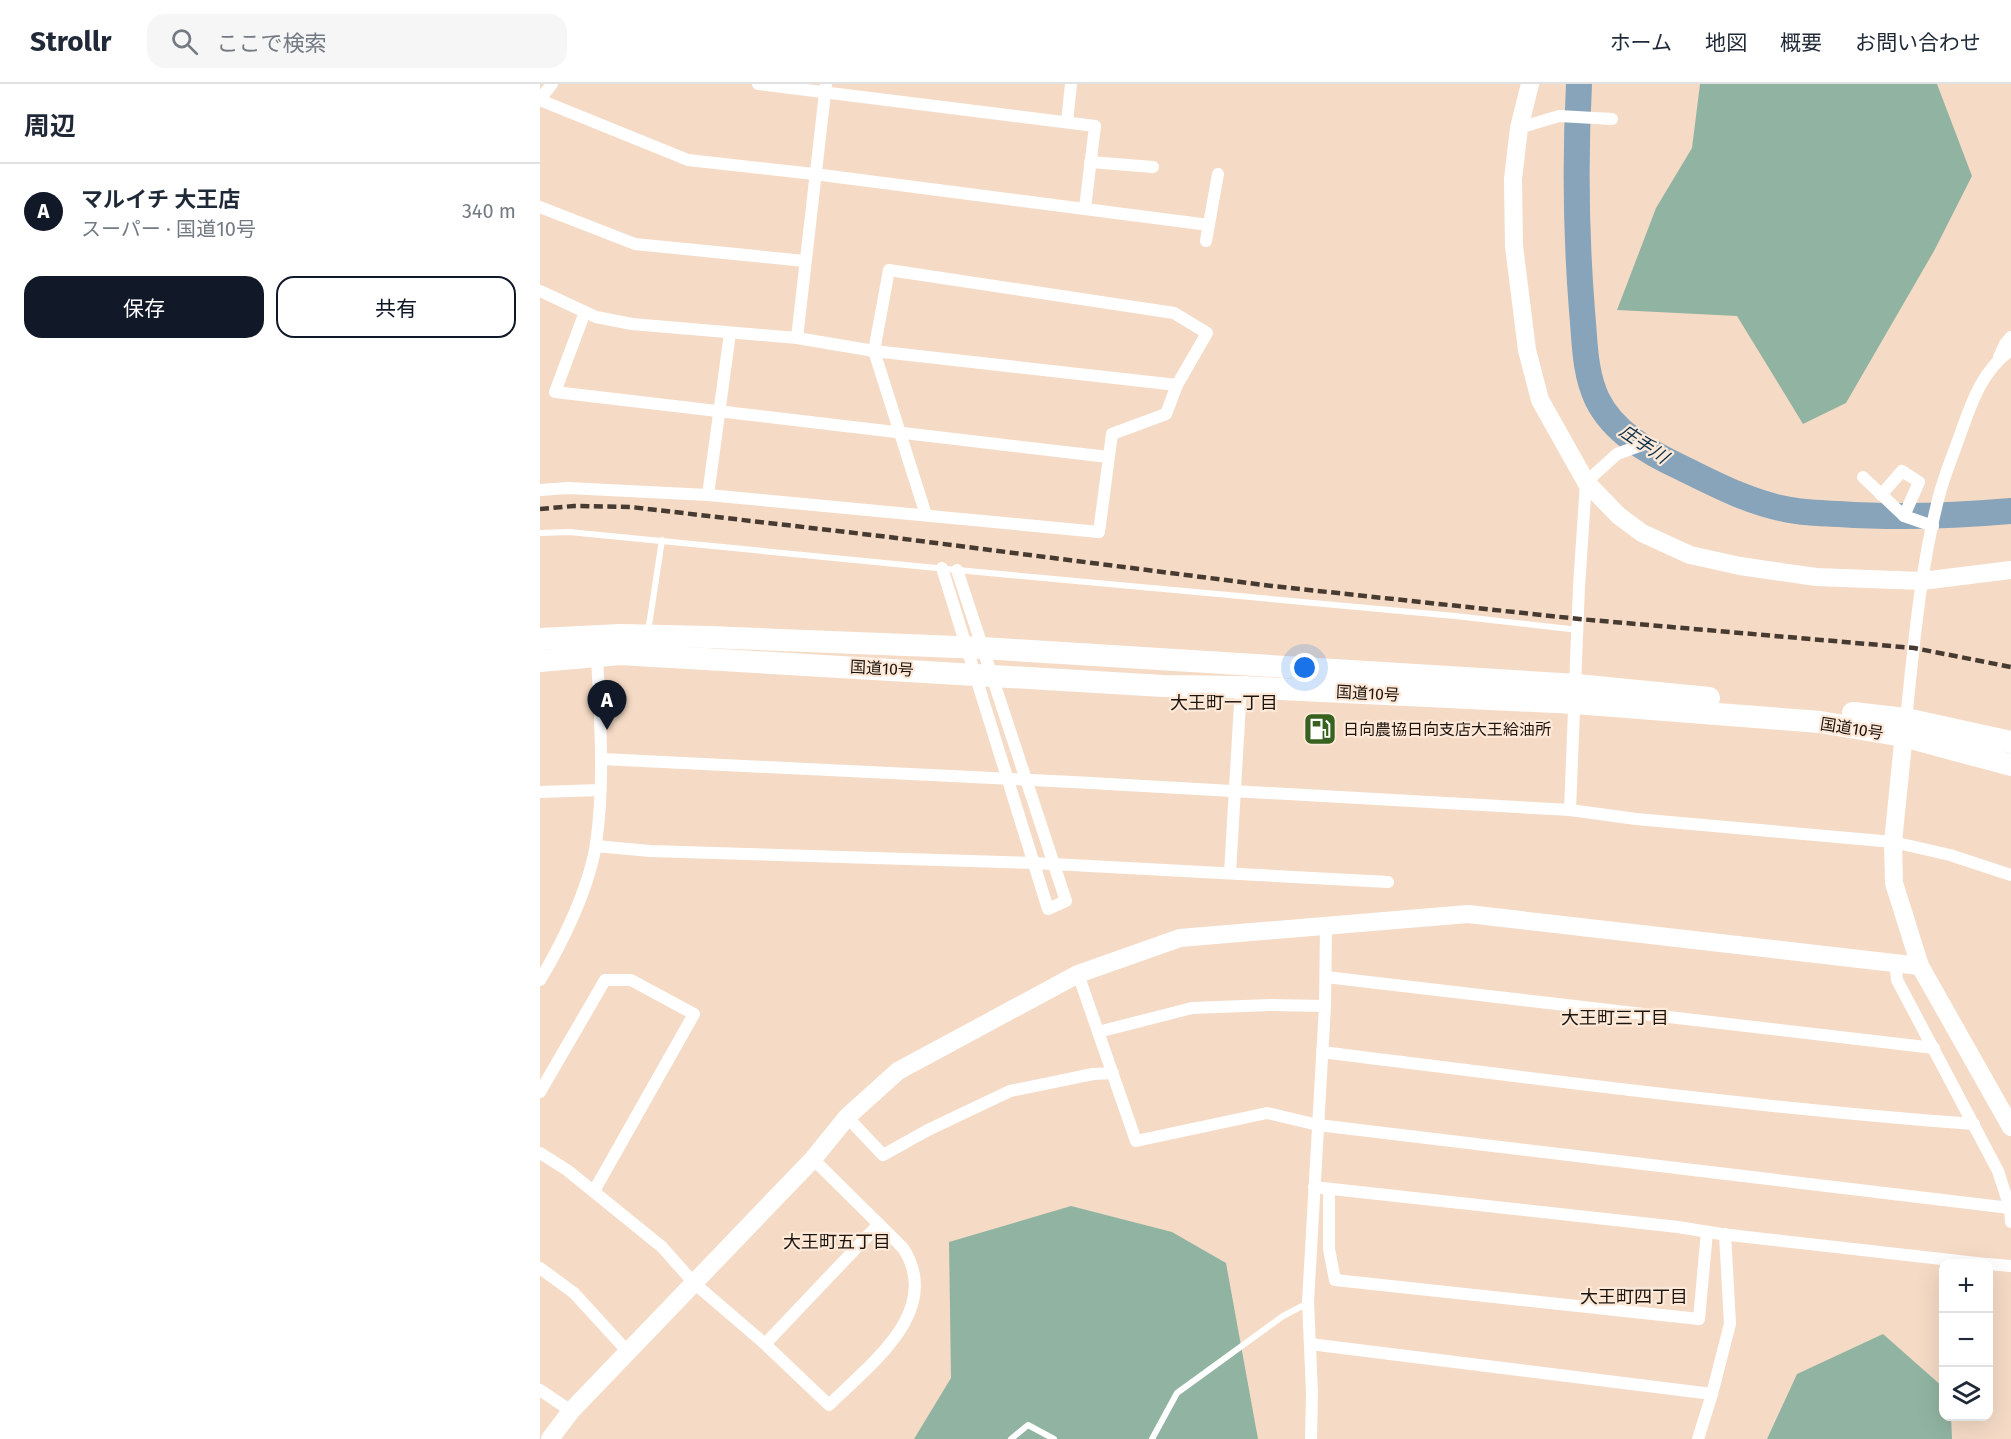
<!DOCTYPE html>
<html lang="ja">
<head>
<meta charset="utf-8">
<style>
  body { margin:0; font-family:"Fira Sans","Noto Sans JP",sans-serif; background:#f6f6f7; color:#1f2937 }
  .controls { position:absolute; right:18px; bottom:18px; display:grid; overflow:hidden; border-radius:12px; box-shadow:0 6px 24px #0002 }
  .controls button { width:54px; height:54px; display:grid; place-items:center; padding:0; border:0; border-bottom:2px solid #e0e1e3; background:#fff; color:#1f2937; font:30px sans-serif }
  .you { position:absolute; left:765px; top:584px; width:21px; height:21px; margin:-15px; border:4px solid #fff; border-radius:50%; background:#1a73e8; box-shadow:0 0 0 9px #1a73e833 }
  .badge { display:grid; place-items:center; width:39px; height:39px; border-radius:50%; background:#111827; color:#fff; font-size:20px; font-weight:700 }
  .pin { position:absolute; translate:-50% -50px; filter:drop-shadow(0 2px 3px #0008) }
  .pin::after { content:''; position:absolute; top:32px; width:21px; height:18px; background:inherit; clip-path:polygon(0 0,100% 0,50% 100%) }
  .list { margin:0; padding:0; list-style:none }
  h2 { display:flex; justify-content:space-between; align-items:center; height:78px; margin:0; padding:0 24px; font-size:26px }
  h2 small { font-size:20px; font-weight:400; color:#747a83 }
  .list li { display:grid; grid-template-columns:39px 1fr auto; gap:18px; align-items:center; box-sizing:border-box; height:96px; padding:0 24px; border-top:2px solid #e0e1e3 }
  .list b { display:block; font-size:22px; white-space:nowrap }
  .list p { margin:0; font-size:20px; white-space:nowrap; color:#747a83 }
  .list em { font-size:20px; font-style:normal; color:#747a83 }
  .actions { display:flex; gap:12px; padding:18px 24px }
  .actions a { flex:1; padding:14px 0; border:2px solid #111827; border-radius:18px; text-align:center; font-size:21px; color:#111827 }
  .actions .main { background:#111827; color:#fff }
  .icon { flex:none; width:33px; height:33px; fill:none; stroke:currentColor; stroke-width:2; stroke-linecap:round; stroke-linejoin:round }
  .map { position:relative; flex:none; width:1471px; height:1355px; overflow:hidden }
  header { display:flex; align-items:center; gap:36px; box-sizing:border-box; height:84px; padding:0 30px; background:#fff; border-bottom:2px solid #e0e1e3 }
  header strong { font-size:28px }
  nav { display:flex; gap:33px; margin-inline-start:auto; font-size:21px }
  .search { width:420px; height:54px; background:#f6f6f7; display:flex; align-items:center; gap:15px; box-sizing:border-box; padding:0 21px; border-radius:18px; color:#747a83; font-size:22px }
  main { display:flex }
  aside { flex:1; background:#fff }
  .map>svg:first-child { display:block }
</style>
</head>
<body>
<header>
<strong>Strollr</strong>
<div class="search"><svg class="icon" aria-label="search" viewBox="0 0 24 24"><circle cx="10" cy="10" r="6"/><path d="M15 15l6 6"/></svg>ここで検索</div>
<nav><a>ホーム</a><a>地図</a><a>概要</a><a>お問い合わせ</a></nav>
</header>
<main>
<aside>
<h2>周辺<small></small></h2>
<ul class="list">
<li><span class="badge">A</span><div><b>マルイチ 大王店</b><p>スーパー · 国道10号</p></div><em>340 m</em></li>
</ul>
<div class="actions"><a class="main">保存</a><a>共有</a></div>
</aside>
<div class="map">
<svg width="1471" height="1355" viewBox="0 0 1471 1355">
  <rect width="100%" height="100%" fill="#f5dbc6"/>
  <g fill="#91b4a2">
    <polygon points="1160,0 1397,0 1432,92 1394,167 1306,319 1263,340 1197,232 1077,226 1116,124 1152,64"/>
    <polygon points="531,1122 632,1148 686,1179 718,1355 374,1355 411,1294 409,1158"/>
    <polygon points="1343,1250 1403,1303 1404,1332 1411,1333 1412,1355 1227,1355 1257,1290"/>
  </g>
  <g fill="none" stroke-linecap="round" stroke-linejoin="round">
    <path stroke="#87a4bb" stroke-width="26" d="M1039 0C1035 76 1036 151 1042 227 1045 257 1044 287 1057 315 1073 348 1108 368 1140 383 1173 399 1208 418 1245 425 1262 429 1281 429 1299 430 1356 434 1414 432 1471 427"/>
    <g stroke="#fff" stroke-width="6">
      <polyline points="0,449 29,448 417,486 915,532 1038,546"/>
      <polyline points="108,548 122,456"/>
      <polyline points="471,1355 488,1341 514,1355"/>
      <polyline points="612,1355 637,1309 743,1232 768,1219"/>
    </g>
    <g stroke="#fff" stroke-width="12">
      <polyline points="218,0 555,42 545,124"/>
      <polyline points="0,15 12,0"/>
      <polyline points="0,16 148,76 274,90 669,141"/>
      <polyline points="527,38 531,0"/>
      <polyline points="979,44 1019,32 1072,35"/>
      <polyline points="550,78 613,83"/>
      <polyline points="0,123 95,160 265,177"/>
      <polyline points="666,157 678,90"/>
      <polyline points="0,207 56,233 92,240 257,254 334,267 637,301 626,330 572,350 559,448 168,411 28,404 0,406"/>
      <polyline points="45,228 15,308 568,373"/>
      <polyline points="257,254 286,0"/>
      <polyline points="1459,273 1465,260 1471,253"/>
      <polyline points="1323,393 1364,432 1393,442"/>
      <polyline points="168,411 190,249"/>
      <polyline points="1341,411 1362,387 1379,398 1364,432"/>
      <polyline points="386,431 334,267 349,186 634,229 667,249 637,301"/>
      <polyline points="402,484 508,825 526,817 417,486"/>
      <path d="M1366 635C1374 561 1380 485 1399 412 1404 392 1413 371 1420 351 1431 320 1442 286 1471 266"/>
      <polyline points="62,675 533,698 1030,726 1096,735 1353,758 1410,771 1471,791"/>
      <polyline points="0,708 60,706"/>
      <polyline points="1030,726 1039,503 1046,398 1077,370 1107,359"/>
      <polyline points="56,762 110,767 494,779 848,798"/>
      <polyline points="690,789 701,603"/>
      <polyline points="1359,880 1356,886 1357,896 1458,1087 1470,1124 1471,1138"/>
      <polyline points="538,890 596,1057 727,1029 778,1041 1470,1124"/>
      <polyline points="786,893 1394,964"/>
      <path d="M0 896C23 858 49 804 56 760 65 698 60 634 57 572"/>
      <polyline points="558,948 652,924 730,921 785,922"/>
      <path d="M782 968C999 995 1216 1024 1434 1040"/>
      <polyline points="0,1008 65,896 91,896 154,930 54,1107"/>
      <polyline points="307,1033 343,1071 388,1046 470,1007 553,990 573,989"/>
      <path d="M0 1069 27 1086 122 1163 154 1199 225 1260 289 1321C330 1280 404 1227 363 1164L273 1075"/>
      <polyline points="774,1103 1138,1143 1181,1150 1446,1180"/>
      <polyline points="789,1105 789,1165 795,1196 1159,1235 1167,1148"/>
      <polyline points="1448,1180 1471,1182"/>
      <polyline points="0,1184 34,1209 88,1268"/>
      <polyline points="225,1260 339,1140"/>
      <polyline points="770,1260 1172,1310"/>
      <polyline points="0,1306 31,1327"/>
      <polyline points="771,1355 772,1308 768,1218 785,922 786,842"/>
      <polyline points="1158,1355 1172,1310 1190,1240 1185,1150"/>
    </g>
    <g stroke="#fff" stroke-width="18">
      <polyline points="990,0 979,44 973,95 974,162 987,266 1000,316 1046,398 1079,432 1102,449 1150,471 1200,482 1276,493 1382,497 1471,486"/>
      <polyline points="1365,640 1353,758 1354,799 1380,882 1471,1043"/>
      <polyline points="10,1355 31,1327 273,1075 307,1033 358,987 538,890 640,854 928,830 1380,882"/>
    </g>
    <g stroke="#fff" stroke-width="22">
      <polyline points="0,555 80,551 169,553 442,564 1037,601 1169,614"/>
      <polyline points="0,577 80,570 623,602 701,603 1035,619 1280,638 1363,652 1471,681"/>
      <polyline points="1313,629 1366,635 1471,658"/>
    </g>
    <polyline stroke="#473a31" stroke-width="4.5" stroke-dasharray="9 4.5" stroke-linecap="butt" points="0,425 34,422 91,423 349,453 732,502 1039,535 1374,564 1471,583"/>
  </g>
  <defs>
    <symbol id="fuel-square" viewBox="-11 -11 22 22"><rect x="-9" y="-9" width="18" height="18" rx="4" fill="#376220" stroke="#fee9d9"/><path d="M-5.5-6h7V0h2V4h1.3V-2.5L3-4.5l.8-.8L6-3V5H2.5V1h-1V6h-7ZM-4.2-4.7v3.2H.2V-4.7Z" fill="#fff"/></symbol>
  </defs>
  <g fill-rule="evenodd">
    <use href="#fuel-square" x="761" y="626" width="38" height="38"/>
  </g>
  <g text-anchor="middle" stroke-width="4.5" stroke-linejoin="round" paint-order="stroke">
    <g font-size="16" fill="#1d140d" stroke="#fee9d9">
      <text transform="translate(342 584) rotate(3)" y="6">国道10号</text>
      <text transform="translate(828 609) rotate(3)" y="6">国道10号</text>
      <text transform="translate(1312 644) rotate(9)" y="6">国道10号</text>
    </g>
    <g font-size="16" fill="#1d140d" stroke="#fee9d9" text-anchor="start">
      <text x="803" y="651">日向農協日向支店大王給油所</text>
    </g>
    <g font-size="18" font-style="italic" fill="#082e47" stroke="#fee9d9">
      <text transform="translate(1104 360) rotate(34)" y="6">庄手川</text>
    </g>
    <g font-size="18" fill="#1d140d" stroke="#fee9d9">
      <text x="684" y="625">大王町一丁目</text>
      <text x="1075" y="940">大王町三丁目</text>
      <text x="297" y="1164">大王町五丁目</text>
      <text x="1094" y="1219">大王町四丁目</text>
    </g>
  </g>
</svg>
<div class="controls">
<button>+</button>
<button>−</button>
<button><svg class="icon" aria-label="layers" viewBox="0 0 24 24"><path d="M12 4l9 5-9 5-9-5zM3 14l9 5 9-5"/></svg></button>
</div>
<div class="you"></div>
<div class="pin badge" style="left:67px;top:646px">A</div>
</div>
</main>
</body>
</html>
